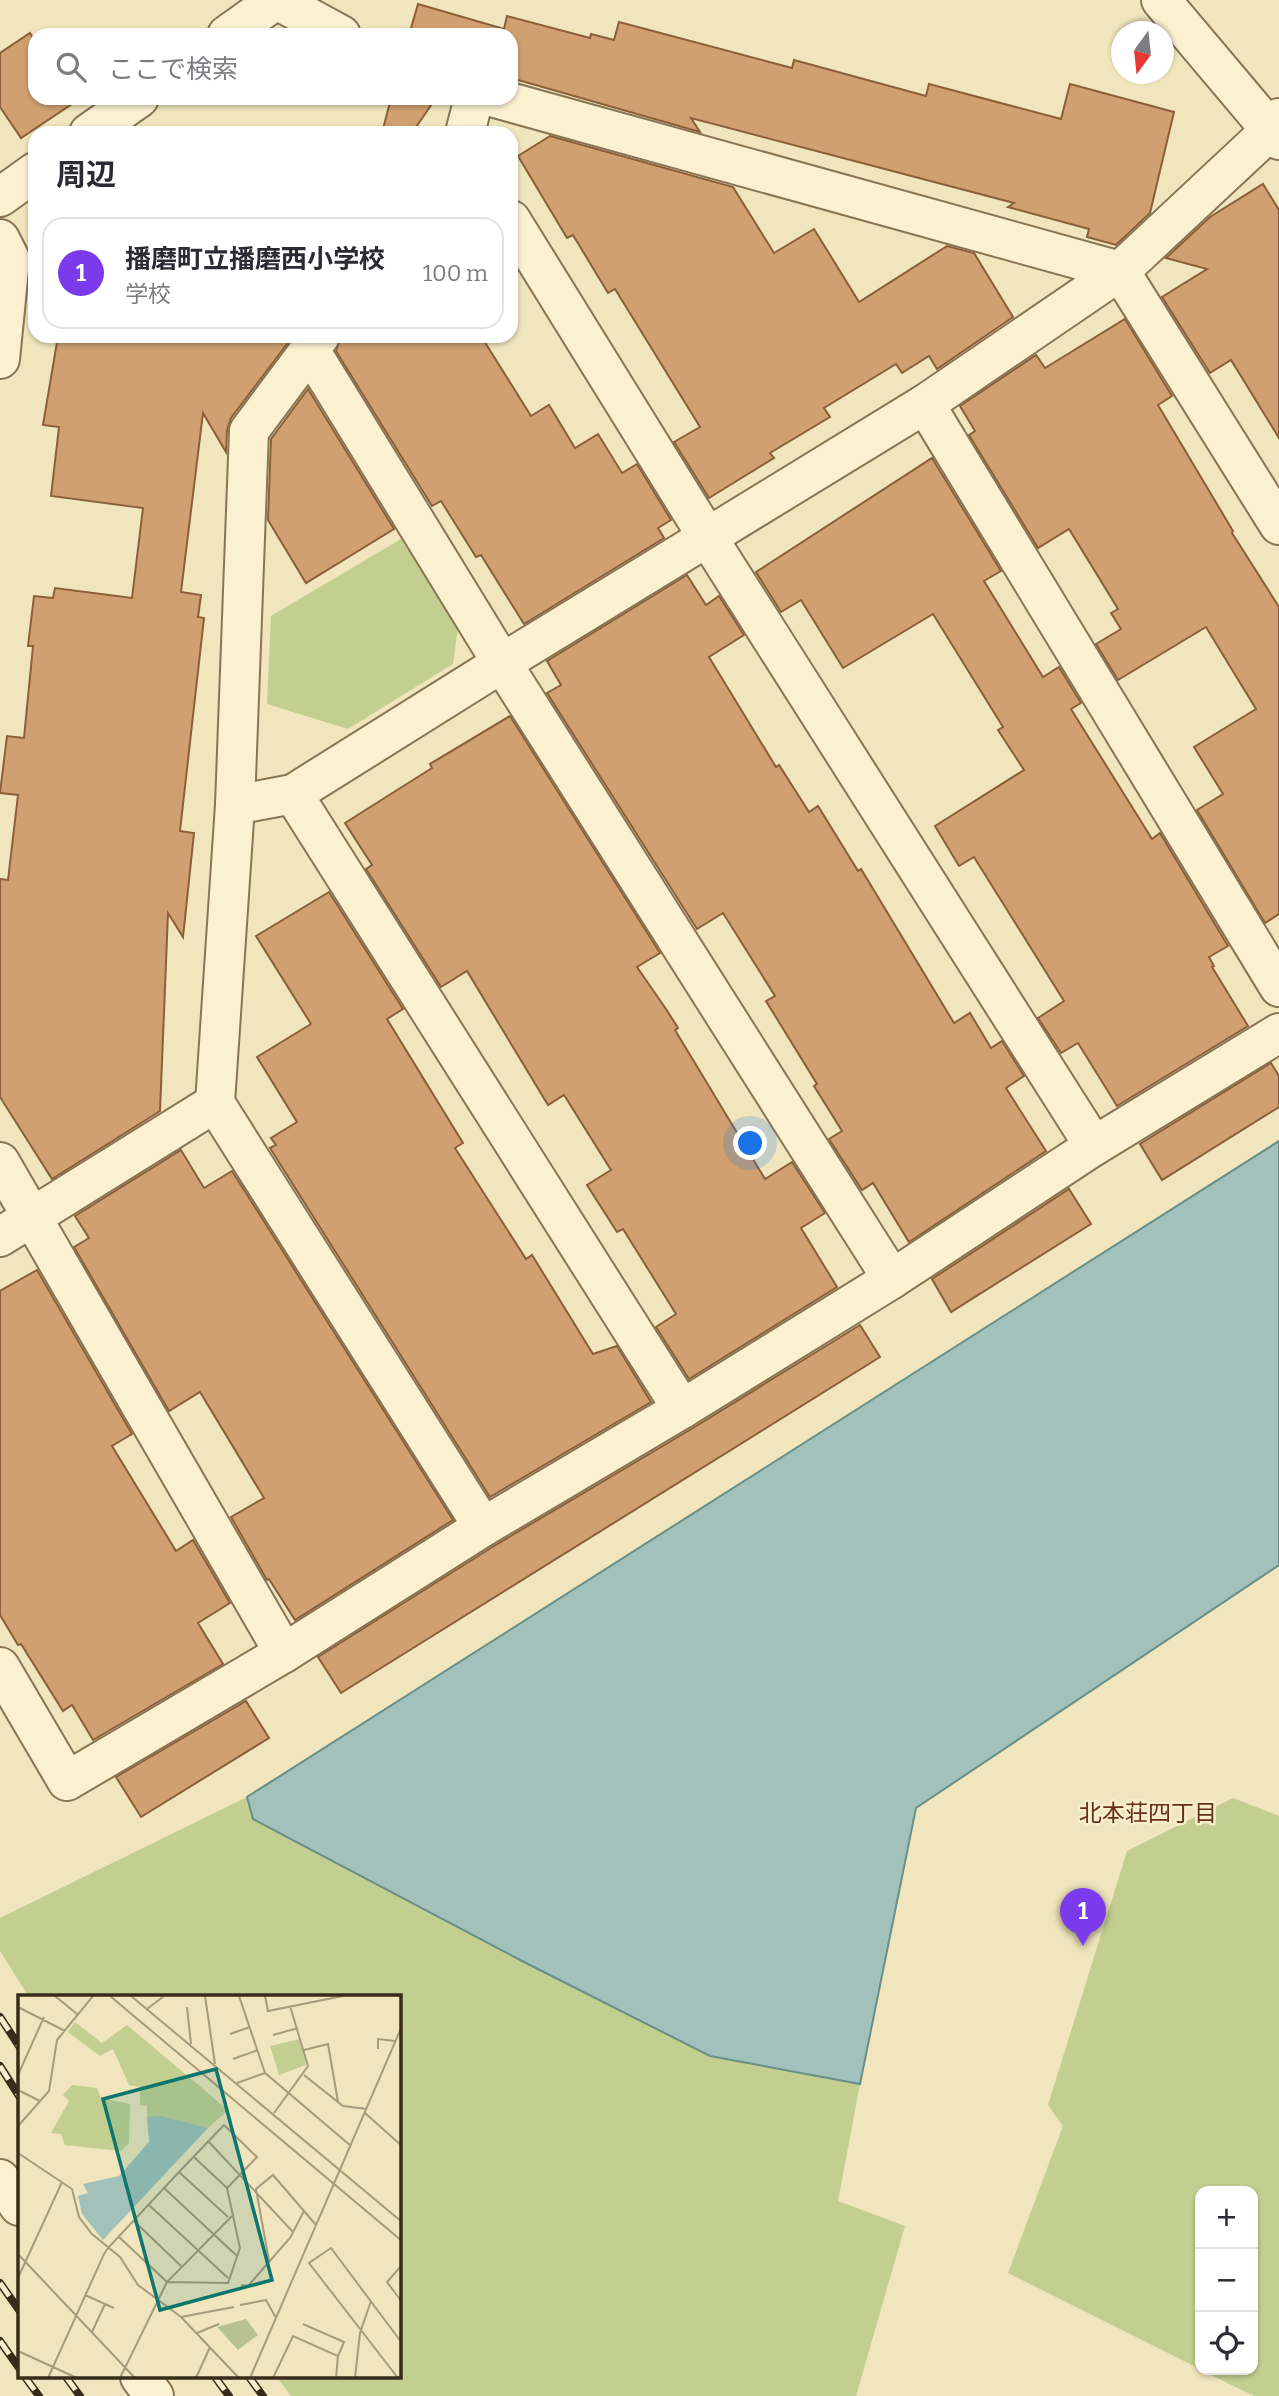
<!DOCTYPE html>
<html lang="ja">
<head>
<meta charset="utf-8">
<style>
  body { margin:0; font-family:Bitter,"Noto Sans JP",serif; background:#f2f2f3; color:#2b2b33 }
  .controls { position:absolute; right:21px; bottom:21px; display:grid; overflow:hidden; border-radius:14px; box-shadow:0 2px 5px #0004 }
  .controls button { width:63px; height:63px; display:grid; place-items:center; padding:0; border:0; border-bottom:2px solid #e1e1e2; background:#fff; color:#2b2b33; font:35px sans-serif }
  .compass { position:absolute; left:1111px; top:21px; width:63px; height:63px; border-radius:50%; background:#fff; box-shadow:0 2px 5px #0004; rotate:195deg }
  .you { position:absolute; left:751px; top:1144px; width:24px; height:24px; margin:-18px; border:5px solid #fff; border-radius:50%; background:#1a73e8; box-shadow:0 0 0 10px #1a73e833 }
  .badge { display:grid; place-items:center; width:46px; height:46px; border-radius:50%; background:#7c3aed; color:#fff; font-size:23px; font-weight:700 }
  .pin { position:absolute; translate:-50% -58px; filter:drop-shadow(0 2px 4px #0008) }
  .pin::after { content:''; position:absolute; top:37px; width:24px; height:21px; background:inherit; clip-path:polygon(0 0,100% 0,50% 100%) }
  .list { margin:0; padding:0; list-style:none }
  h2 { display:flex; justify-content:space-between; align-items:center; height:91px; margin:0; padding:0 28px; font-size:30px }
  h2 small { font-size:23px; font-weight:400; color:#7c7c81 }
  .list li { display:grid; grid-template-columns:46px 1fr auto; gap:21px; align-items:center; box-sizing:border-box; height:112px; margin:0 14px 14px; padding:0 14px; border:2px solid #e1e1e2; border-radius:21px }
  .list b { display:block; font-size:26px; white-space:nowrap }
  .list p { margin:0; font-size:23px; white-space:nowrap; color:#7c7c81 }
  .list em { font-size:23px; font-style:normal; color:#7c7c81 }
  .icon { flex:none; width:38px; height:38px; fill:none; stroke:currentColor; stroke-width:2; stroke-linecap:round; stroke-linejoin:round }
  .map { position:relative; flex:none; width:1279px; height:2396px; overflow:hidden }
  .search { position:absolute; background:#fff; box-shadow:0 2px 5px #0004; left:28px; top:28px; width:490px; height:77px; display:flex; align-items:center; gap:18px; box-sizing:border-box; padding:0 24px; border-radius:21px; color:#7c7c81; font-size:26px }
  .panel { position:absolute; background:#fff; box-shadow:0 2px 5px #0004; left:28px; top:126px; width:490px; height:217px; border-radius:21px }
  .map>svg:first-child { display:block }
</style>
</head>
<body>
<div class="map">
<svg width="1279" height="2396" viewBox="0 0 1279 2396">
  <rect width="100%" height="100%" fill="#f0e5bc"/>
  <g fill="#c2cf90">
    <polygon points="401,539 458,627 453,664 348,729 267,704 271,616"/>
    <polygon points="247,1797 253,1819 524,1962 710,2056 860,2084 838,2201 905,2226 856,2396 291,2396 277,2377 399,2377 399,1997 29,1997 0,1951 0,1918"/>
    <polygon points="1233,1798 1279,1816 1279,2396 1254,2396 1201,2370 1253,2370 1253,2191 1200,2191 1200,2369 1008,2273 1063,2126 1048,2105 1127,1851"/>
  </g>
  <polygon fill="#a1c1ba" stroke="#688f88" stroke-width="2" points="1279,1141 1279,1565 916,1808 860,2084 710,2056 524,1962 253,1819 247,1797"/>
  <g fill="#d1a070" stroke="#8a5f39" stroke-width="2">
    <polygon points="418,4 504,29 507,16 590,38 591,34 614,40 619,22 792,68 794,60 926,96 929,84 1061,119 1070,84 1174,112 1150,213 1116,245 1087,237 1089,229 1008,207 1014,203 691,118 700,132 511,78 511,35 409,35"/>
    <polygon points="30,33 35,41 35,98 72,98 75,102 21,138 0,107 0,53"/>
    <polygon points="391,98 436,98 412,133 382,133"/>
    <polygon points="550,136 733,187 774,253 814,229 859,302 947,246 974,253 1013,317 937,369 929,356 902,373 896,364 824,408 830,417 770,453 774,458 709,498 674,442 700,427 615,289 608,293 573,235 567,238 518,156"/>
    <polygon points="1263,184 1279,210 1279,438 1231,360 1210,373 1162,297 1207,269 1166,258 1210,217"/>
    <polygon points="1125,319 1172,396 1158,405 1233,531 1232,533 1279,607 1279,914 1265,923 1197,810 1223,794 1194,747 1256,709 1206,627 1118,680 1096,644 1121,629 1111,613 1118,609 1069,529 1038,548 969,435 975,431 960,406 1036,355 1045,368"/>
    <polygon points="58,336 293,336 231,418 227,430 226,452 203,413 181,592 201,595 198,617 204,618 180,831 194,833 183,937 168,913 160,1111 52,1179 0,1097 0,879 8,880 18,795 0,793 7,736 24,738 33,646 28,646 34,596 53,598 55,588 132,598 143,508 51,496 59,427 43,425"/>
    <polygon points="341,336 481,336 531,416 549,405 575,448 598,434 622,473 637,464 671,520 658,528 664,538 524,624 481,555 476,557 441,501 432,506 336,351"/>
    <polygon points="308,389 394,529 306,583 268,520 271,439"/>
    <polygon points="932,458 1001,571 984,581 1043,677 1059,667 1081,703 1071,709 1152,839 1160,833 1228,946 1209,957 1214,966 1212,967 1248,1026 1117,1106 1078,1043 1061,1053 1038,1018 1064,1001 974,857 959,866 935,826 1024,770 998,730 1003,727 933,614 843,668 801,600 781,612 756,572"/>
    <polygon points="687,575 706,605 719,596 744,635 709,657 776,767 779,765 809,812 818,806 858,871 861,869 954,1023 970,1013 991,1048 1002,1041 1024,1076 1006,1088 1046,1151 909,1242 873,1183 862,1190 829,1139 842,1131 814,1086 817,1084 766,1001 775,996 723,913 697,929 547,693 561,685 547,661"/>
    <polygon points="510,716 660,953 637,967 666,1009 678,1028 675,1030 765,1179 792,1162 825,1213 801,1228 837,1287 689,1379 656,1327 676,1314 623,1229 617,1232 587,1185 611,1170 564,1095 548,1105 467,971 441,987 366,869 372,865 345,823 432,768 430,764"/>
    <polygon points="329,892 403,1009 387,1019 463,1143 455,1148 526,1259 532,1255 593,1354 617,1346 651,1402 490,1497 270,1148 276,1145 271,1138 297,1122 257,1057 311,1024 256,936"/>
    <polygon points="1271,1063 1279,1076 1279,1107 1162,1180 1140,1144"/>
    <polygon points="181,1150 204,1188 232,1171 453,1520 295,1620 269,1579 267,1580 231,1517 264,1498 200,1392 169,1411 74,1247 89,1238 75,1216"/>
    <polygon points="1069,1189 1091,1224 951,1312 932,1279"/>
    <polygon points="37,1270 132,1434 112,1446 176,1551 193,1540 230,1603 198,1623 223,1664 93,1740 72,1705 63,1711 21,1644 18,1645 0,1615 0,1291"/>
    <polygon points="860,1325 880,1357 341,1693 318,1657 494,1546 693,1428"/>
    <polygon points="246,1701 269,1738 141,1817 116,1777"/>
  </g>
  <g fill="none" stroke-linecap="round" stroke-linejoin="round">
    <defs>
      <g id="street">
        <polyline points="277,0 341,35"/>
        <polyline points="1161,0 1279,140"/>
        <polyline points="227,35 276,0"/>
        <polyline points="495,98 1120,271 1279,525"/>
        <polyline points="89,133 139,98"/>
        <polyline points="465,133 474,98"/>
        <polyline points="0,197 35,172"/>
        <polyline points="511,220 708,538 1094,1146"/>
        <polyline points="0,239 10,259 0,359"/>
        <polyline points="310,350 502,663 892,1279"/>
        <polyline points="925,404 1279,987"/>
        <polyline points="293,794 682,1409"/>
        <polyline points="235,805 293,794 502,663 925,404 1120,271 1271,130 1279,118"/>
        <polyline points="215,1103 483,1527"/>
        <polyline points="0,1162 284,1653"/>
        <polyline points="0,1237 215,1103 235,805 249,431 320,336"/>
        <polyline points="0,1667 67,1781 284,1653 483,1527 682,1409 892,1279 1094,1146 1279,1033"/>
        <polyline points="0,2179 19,2206"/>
        <polyline points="140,2377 154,2396"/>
      </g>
    </defs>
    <use href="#street" stroke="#897555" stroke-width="42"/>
    <use href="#street" stroke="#fbf1d0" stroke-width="38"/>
    <defs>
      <g id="rail">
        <polyline points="0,2017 19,2046"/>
        <polyline points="0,2066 19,2096"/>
        <polyline points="0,2283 19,2310"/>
        <polyline points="0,2341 19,2368"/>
        <polyline points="25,2377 39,2396"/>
        <polyline points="66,2377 80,2396"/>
        <polyline points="215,2377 229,2396"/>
        <polyline points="249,2377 263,2396"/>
      </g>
    </defs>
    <use href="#rail" stroke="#372b1b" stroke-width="8"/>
    <use href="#rail" stroke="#f7eecc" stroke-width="5" stroke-dasharray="16" stroke-linecap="butt"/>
  </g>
  <g text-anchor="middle" stroke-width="5" stroke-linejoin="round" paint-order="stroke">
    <g font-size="23" fill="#662e17" stroke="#f7eecc">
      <text x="1148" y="1821">北本荘四丁目</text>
    </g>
  </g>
  <g transform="translate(18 1995)">
    <rect width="383" height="383" fill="#f0e5bc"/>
    <path d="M57 27 84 48 109 30 210 115 190 133 129 122V111L122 110V92L111 90 95 54 82 61 50 37ZM282 44 288 70 261 80 252 51ZM54 90 79 93 83 103 112 109 111 148 103 156 47 150 43 139 33 138 51 106 45 100Z" fill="#c2cf90"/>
    <path d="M228 324 240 340 220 355 199 332Z" fill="#b8c290"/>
    <path d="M143 121 190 133 85 245 64 219 60 201 70 198 65 189 101 181 131 147 129 122Z" fill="#a1c1ba"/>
    <path fill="none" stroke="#a69b7c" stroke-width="2" d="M37 1 59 19M92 1 384 246M113 1 384 227M187 1 197 69M221 1 247 78M247 1 250 16 325 1M0 12 47 36M169 12 173 49M129 14 146 1M212 39 232 32M255 40 280 33M360 54V44L377 46M286 55 310 49 320 107M215 64 240 55M0 80 26 22M286 80 325 111 349 114M219 88 247 78 333 151M0 95 22 106M256 118 290 71 272 11M347 118 384 151M0 131 31 96 39 45 75 1M190 146 275 237M0 158 54 194 61 222 74 239 102 262 120 290 163 322 221 383M176 162 209 193M161 177 210 222M146 193 219 261M131 210 210 283M116 226 163 271M0 259 117 383M251 266 238 194 255 180 298 230M384 270 369 287 384 307M0 283 44 187M223 290 230 291 272 243 286 216M67 300 96 313M222 310 248 305 258 323M163 322 216 312M285 329 326 347 320 361M74 337 87 309M179 338 201 329M0 356 59 383M30 383 86 259 90 253 161 177 206 130 239 162 209 193 222 253 210 288 149 287 101 242M102 383 149 287 215 220M178 383 192 352M232 383 384 31M255 383 275 341 320 361 318 383M337 383 342 338 353 306M380 383 291 268 313 253 384 348"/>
    <path fill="#0f766e" fill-opacity="0.15" stroke="#0f766e" stroke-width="3.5" d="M198 74 254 285 142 315 85 104Z"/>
    <rect width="383" height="383" fill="none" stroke="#372b1b" stroke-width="3.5"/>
  </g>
</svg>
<div class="controls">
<button>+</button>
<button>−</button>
<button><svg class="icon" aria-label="locate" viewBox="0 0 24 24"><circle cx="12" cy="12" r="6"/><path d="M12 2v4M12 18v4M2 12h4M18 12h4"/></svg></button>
</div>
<svg class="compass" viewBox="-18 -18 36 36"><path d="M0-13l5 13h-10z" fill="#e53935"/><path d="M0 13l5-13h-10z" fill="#7c7c81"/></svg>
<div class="you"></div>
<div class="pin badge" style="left:1083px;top:1946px">1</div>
<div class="search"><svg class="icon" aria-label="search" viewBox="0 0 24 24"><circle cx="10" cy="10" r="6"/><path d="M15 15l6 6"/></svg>ここで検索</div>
<section class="panel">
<h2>周辺<small></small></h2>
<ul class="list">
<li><span class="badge">1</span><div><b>播磨町立播磨西小学校</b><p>学校</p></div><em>100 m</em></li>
</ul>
</section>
</div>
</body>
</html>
